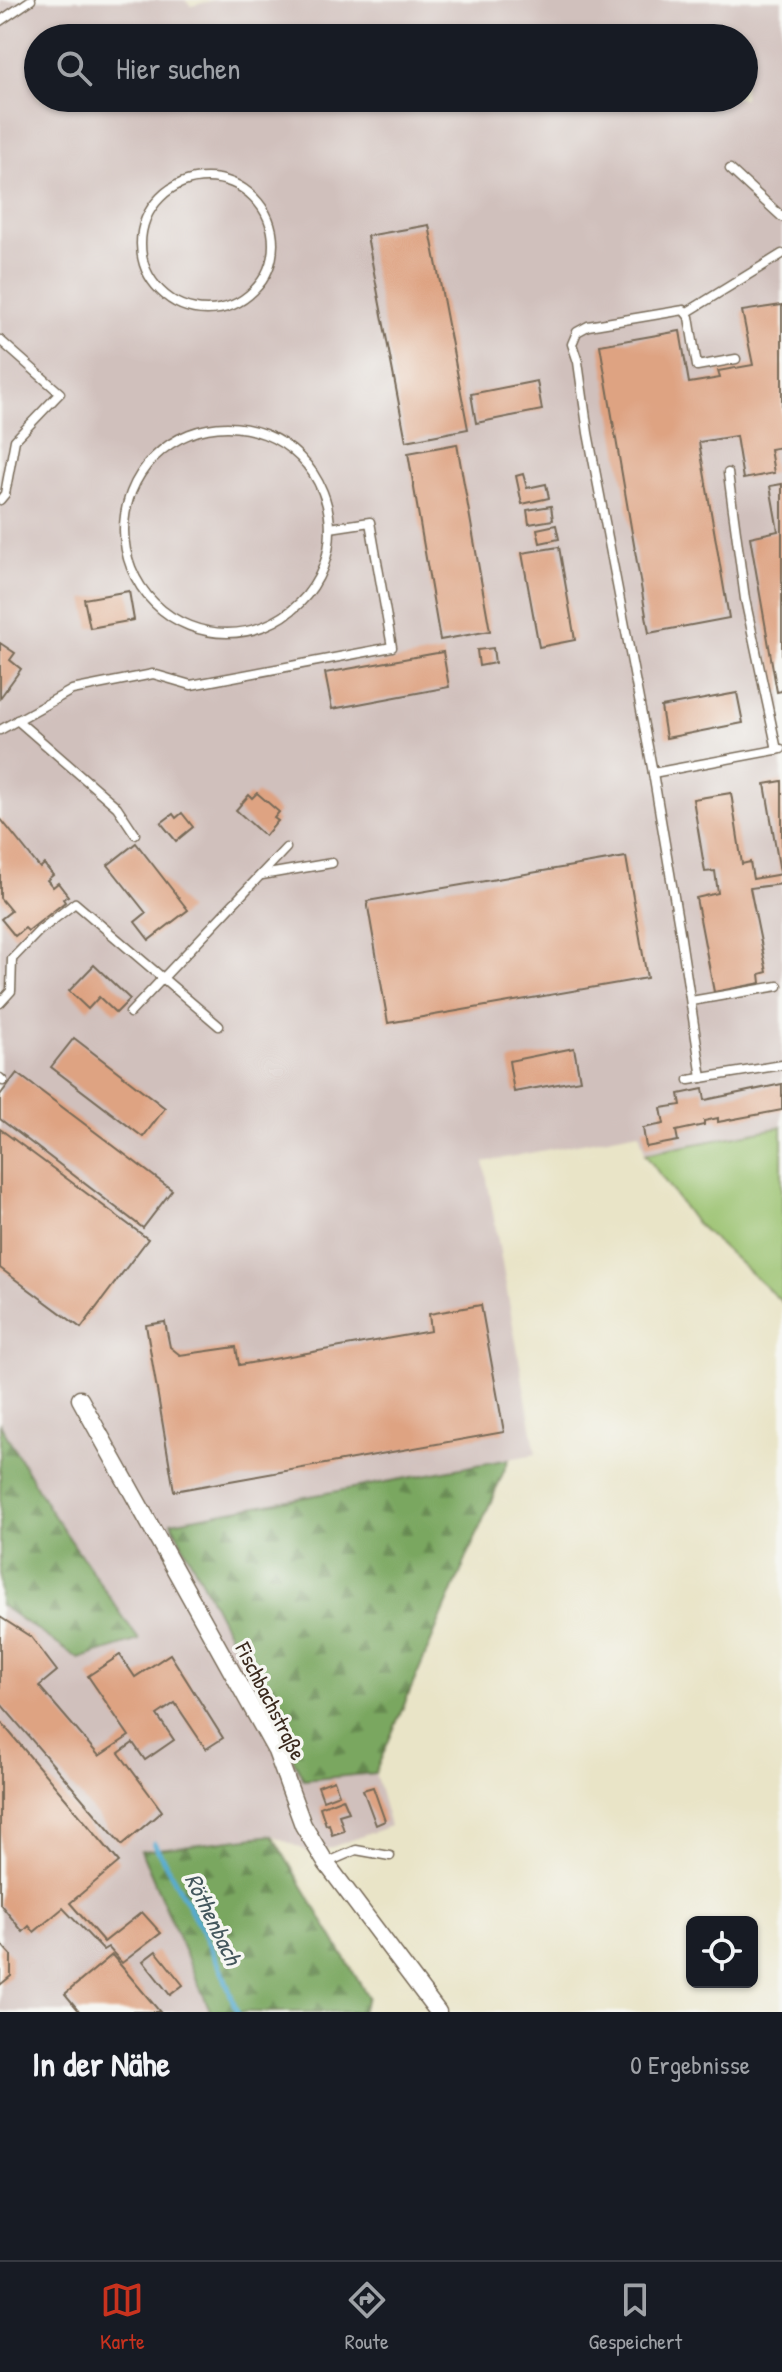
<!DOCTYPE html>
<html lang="de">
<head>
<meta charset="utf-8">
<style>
  body { margin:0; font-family:"Patrick Hand",sans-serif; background:#20242c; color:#f1f3f6 }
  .controls { position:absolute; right:24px; bottom:24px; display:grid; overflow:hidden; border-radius:12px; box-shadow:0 2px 6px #0004 }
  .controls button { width:72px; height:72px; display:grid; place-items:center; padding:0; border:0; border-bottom:2px solid #363941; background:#171b24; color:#f1f3f6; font:40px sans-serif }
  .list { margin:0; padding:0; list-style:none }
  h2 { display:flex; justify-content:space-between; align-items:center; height:104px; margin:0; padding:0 32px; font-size:34px }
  h2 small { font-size:26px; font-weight:400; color:#9ea1a6 }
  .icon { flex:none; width:44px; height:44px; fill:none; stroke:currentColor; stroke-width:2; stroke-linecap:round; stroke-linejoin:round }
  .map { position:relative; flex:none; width:782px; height:2012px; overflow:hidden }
  .search { position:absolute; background:#171b24; box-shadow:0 2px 6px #0004; left:24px; right:24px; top:24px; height:88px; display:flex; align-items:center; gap:20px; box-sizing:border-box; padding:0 28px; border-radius:44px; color:#9ea1a6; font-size:30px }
  .sheet { height:248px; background:#171b24 }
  nav { display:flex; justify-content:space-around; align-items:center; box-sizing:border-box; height:112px; border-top:2px solid #363941; background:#171b24; font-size:22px; color:#9ea1a6 }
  nav a { display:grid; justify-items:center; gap:4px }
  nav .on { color:#c8321e }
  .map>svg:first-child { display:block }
</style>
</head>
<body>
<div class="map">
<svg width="782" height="2012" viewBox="0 0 782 2012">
  <defs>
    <pattern id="forest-firs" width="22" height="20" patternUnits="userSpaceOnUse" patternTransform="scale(2)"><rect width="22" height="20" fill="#7aa760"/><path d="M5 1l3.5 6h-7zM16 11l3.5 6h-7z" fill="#65884f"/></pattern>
  </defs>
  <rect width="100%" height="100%" fill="#f6f6f2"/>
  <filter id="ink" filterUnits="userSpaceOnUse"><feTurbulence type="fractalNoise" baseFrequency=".0125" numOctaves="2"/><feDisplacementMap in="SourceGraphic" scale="16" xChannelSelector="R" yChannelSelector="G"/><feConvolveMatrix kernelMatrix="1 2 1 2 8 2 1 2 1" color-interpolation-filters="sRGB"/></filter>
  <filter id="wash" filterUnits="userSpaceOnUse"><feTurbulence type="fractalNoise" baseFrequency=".006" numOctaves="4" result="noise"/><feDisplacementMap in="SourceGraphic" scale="32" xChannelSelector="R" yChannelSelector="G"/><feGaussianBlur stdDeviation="1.8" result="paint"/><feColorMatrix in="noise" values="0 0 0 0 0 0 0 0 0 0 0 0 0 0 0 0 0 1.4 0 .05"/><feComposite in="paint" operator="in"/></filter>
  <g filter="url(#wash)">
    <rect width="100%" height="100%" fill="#e9e4c7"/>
    <path fill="#d0c0bc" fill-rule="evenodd" d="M0 0H185L191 6 214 0H782V1127L645 1154 639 1132 484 1162 536 1454 171 1522 304 1780 375 1773 390 1826 313 1854 272 1835 208 2012H0V1605L79 1659 48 1507 0 1424ZM38 38H744V98H38Z"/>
    <polygon fill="#99c16d" stroke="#6a7646" stroke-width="2" points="782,1127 782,1302 694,1221 645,1154"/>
    <g fill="url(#forest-firs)" stroke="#5a683f" stroke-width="2">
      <polygon points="0,1424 48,1507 139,1640 79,1659 0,1605"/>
      <polygon points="509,1459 375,1773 304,1780 171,1522"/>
      <polygon points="272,1835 368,1997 361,2012 208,2012 210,2010 141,1851"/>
    </g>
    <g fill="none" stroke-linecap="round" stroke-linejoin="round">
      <polyline stroke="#54abd1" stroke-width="5" points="154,1843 204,1934 224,1976 237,2012"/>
    </g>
    <g id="blocks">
      <g fill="#dea382">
        <polygon points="429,225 468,429 406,441 367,236"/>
        <polygon points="782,305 782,447 770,449 774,473 743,479 736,436 699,442 729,618 649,633 600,345 680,331 689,383 720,378 718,371 753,365 742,311"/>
        <polygon points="537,381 542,410 476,423 471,394"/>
        <polygon points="457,444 490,631 440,640 408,453"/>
        <polygon points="523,474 527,488 546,484 549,498 522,504 516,476"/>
        <polygon points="782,484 782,691 777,692 750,537 778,531 770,486"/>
        <polygon points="551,506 553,520 529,524 527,510"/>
        <polygon points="556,525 559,539 540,543 537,529"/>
        <polygon points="559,547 575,640 539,647 522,553"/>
        <polygon points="129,591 134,620 90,628 84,599"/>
        <polygon points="0,643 15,653 10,660 21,669 0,698"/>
        <polygon points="493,648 495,663 479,666 477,650"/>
        <polygon points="443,652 449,687 332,709 325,673"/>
        <polygon points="737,693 743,723 666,738 661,707"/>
        <polygon points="782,781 782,872 780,872 765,784"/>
        <polygon points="257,793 279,812 274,818 278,821 265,836 236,810 249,795 252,798"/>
        <polygon points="731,793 742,864 750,862 753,879 782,874 782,884 750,888 767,972 760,974 761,983 714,992 696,898 718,893 715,871 705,872 693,799"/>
        <polygon points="182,813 193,827 176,841 161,823 173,814 176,818"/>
        <polygon points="0,818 40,868 44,864 53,875 47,880 53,887 58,883 68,896 63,899 65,902 28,931 25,928 15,936 1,919 11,911 0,898"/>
        <polygon points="136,843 188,910 149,940 135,922 146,913 108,865"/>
        <polygon points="626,857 647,978 388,1023 367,901"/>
        <polygon points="94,965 130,999 116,1013 99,997 88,1009 69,991"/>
        <polygon points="74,1038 165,1108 143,1137 51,1067"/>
        <polygon points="574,1048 580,1080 514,1092 509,1061"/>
        <polygon points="17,1073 172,1190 143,1228 0,1119 0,1095"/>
        <polygon points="782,1084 782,1110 718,1122 718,1118 704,1121 704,1125 676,1131 678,1141 646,1147 643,1128 664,1124 661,1108 681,1105 679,1094 703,1089 705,1100"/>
        <polygon points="0,1129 148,1239 81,1328 0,1268"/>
        <polygon points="481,1305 504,1432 174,1491 146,1325 165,1322 170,1347 180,1355 236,1347 239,1365 431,1331 429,1314"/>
        <polygon points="0,1617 31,1637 57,1671 39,1686 99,1756 129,1736 88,1676 120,1655 135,1677 170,1654 223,1738 206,1749 175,1703 157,1715 174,1740 145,1760 133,1743 119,1753 162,1811 122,1845 0,1703"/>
        <polygon points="0,1721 119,1862 70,1903 104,1942 142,1912 161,1933 122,1963 108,1947 103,1950 63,1908 34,1932 29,1926 23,1932 0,1904"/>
        <polygon points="334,1780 339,1794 323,1800 318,1786"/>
        <polygon points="373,1787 385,1821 376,1825 363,1790"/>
        <polygon points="343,1798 349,1812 339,1815 344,1831 332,1835 329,1824 326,1825 320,1807"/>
        <polygon points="0,1943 11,1955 11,1976 0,1985"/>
        <polygon points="156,1951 183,1985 170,1995 143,1961"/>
        <polygon points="112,1955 160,2012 80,2012 65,1994"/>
      </g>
    </g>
  </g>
  <g filter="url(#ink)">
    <use href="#blocks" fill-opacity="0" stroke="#786b59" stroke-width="2"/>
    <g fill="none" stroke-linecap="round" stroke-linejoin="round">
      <defs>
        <g id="lane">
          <polyline points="0,21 31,0"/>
          <polyline points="730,169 782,217"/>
          <circle cx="207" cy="244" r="66"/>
          <polyline points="686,313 782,254"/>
          <polyline points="0,340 60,393 15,440 5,494 0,500"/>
          <circle cx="227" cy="530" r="103"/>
          <polyline points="728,473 745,599 777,750"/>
          <polyline points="17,720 117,807 135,834"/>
          <polyline points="0,730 72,690 153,674 191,685 392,647 370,522 330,528"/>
          <polyline points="653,773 781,749"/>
          <polyline points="262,875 332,863"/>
          <polyline points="691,1001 778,986"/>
          <polyline points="0,1003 11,991 12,959 39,931 75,903 219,1026"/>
          <polyline points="130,1013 286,848"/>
          <polyline points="0,1078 3,1081"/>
          <polyline points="702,1078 680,932 653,773 588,433 578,362 572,344 577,332 588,326 684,310 689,317 697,366 736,359"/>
          <polyline points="689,1080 782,1065"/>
          <polyline points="326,1863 356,1850 390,1856"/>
        </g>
        <polyline id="street" points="80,1399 276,1751 303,1825 326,1863 438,2012"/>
      </defs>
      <use href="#lane" stroke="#786b59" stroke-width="11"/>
      <use href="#street" stroke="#786b59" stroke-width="19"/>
      <use href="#lane" stroke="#fff" stroke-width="8"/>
      <use href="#street" stroke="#fff" stroke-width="16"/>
    </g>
  </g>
  <g text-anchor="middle" stroke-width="7" stroke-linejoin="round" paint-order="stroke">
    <g font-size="22" fill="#3b2a1e" stroke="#f6f6f2">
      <text transform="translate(271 1701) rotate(63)" y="8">Fischbachstraße</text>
    </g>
    <g font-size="24" font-style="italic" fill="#44575d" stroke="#f6f6f2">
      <text transform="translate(213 1919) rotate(64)" y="8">Röthenbach</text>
    </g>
  </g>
</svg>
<div class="controls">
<button><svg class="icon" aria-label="locate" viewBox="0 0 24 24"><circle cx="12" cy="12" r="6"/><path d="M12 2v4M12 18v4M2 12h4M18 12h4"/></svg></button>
</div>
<div class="search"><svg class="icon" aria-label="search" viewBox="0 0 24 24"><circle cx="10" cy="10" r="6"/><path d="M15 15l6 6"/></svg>Hier suchen</div>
</div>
<section class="sheet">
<h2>In der Nähe<small>0 Ergebnisse</small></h2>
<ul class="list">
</ul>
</section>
<nav>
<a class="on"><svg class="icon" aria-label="map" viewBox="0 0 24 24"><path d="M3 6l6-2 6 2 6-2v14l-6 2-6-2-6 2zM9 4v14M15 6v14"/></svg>Karte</a>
<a><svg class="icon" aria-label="directions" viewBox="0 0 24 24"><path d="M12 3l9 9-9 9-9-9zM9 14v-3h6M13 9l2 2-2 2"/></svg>Route</a>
<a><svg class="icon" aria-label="saved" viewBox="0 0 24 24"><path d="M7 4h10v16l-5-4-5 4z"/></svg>Gespeichert</a>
</nav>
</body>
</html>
